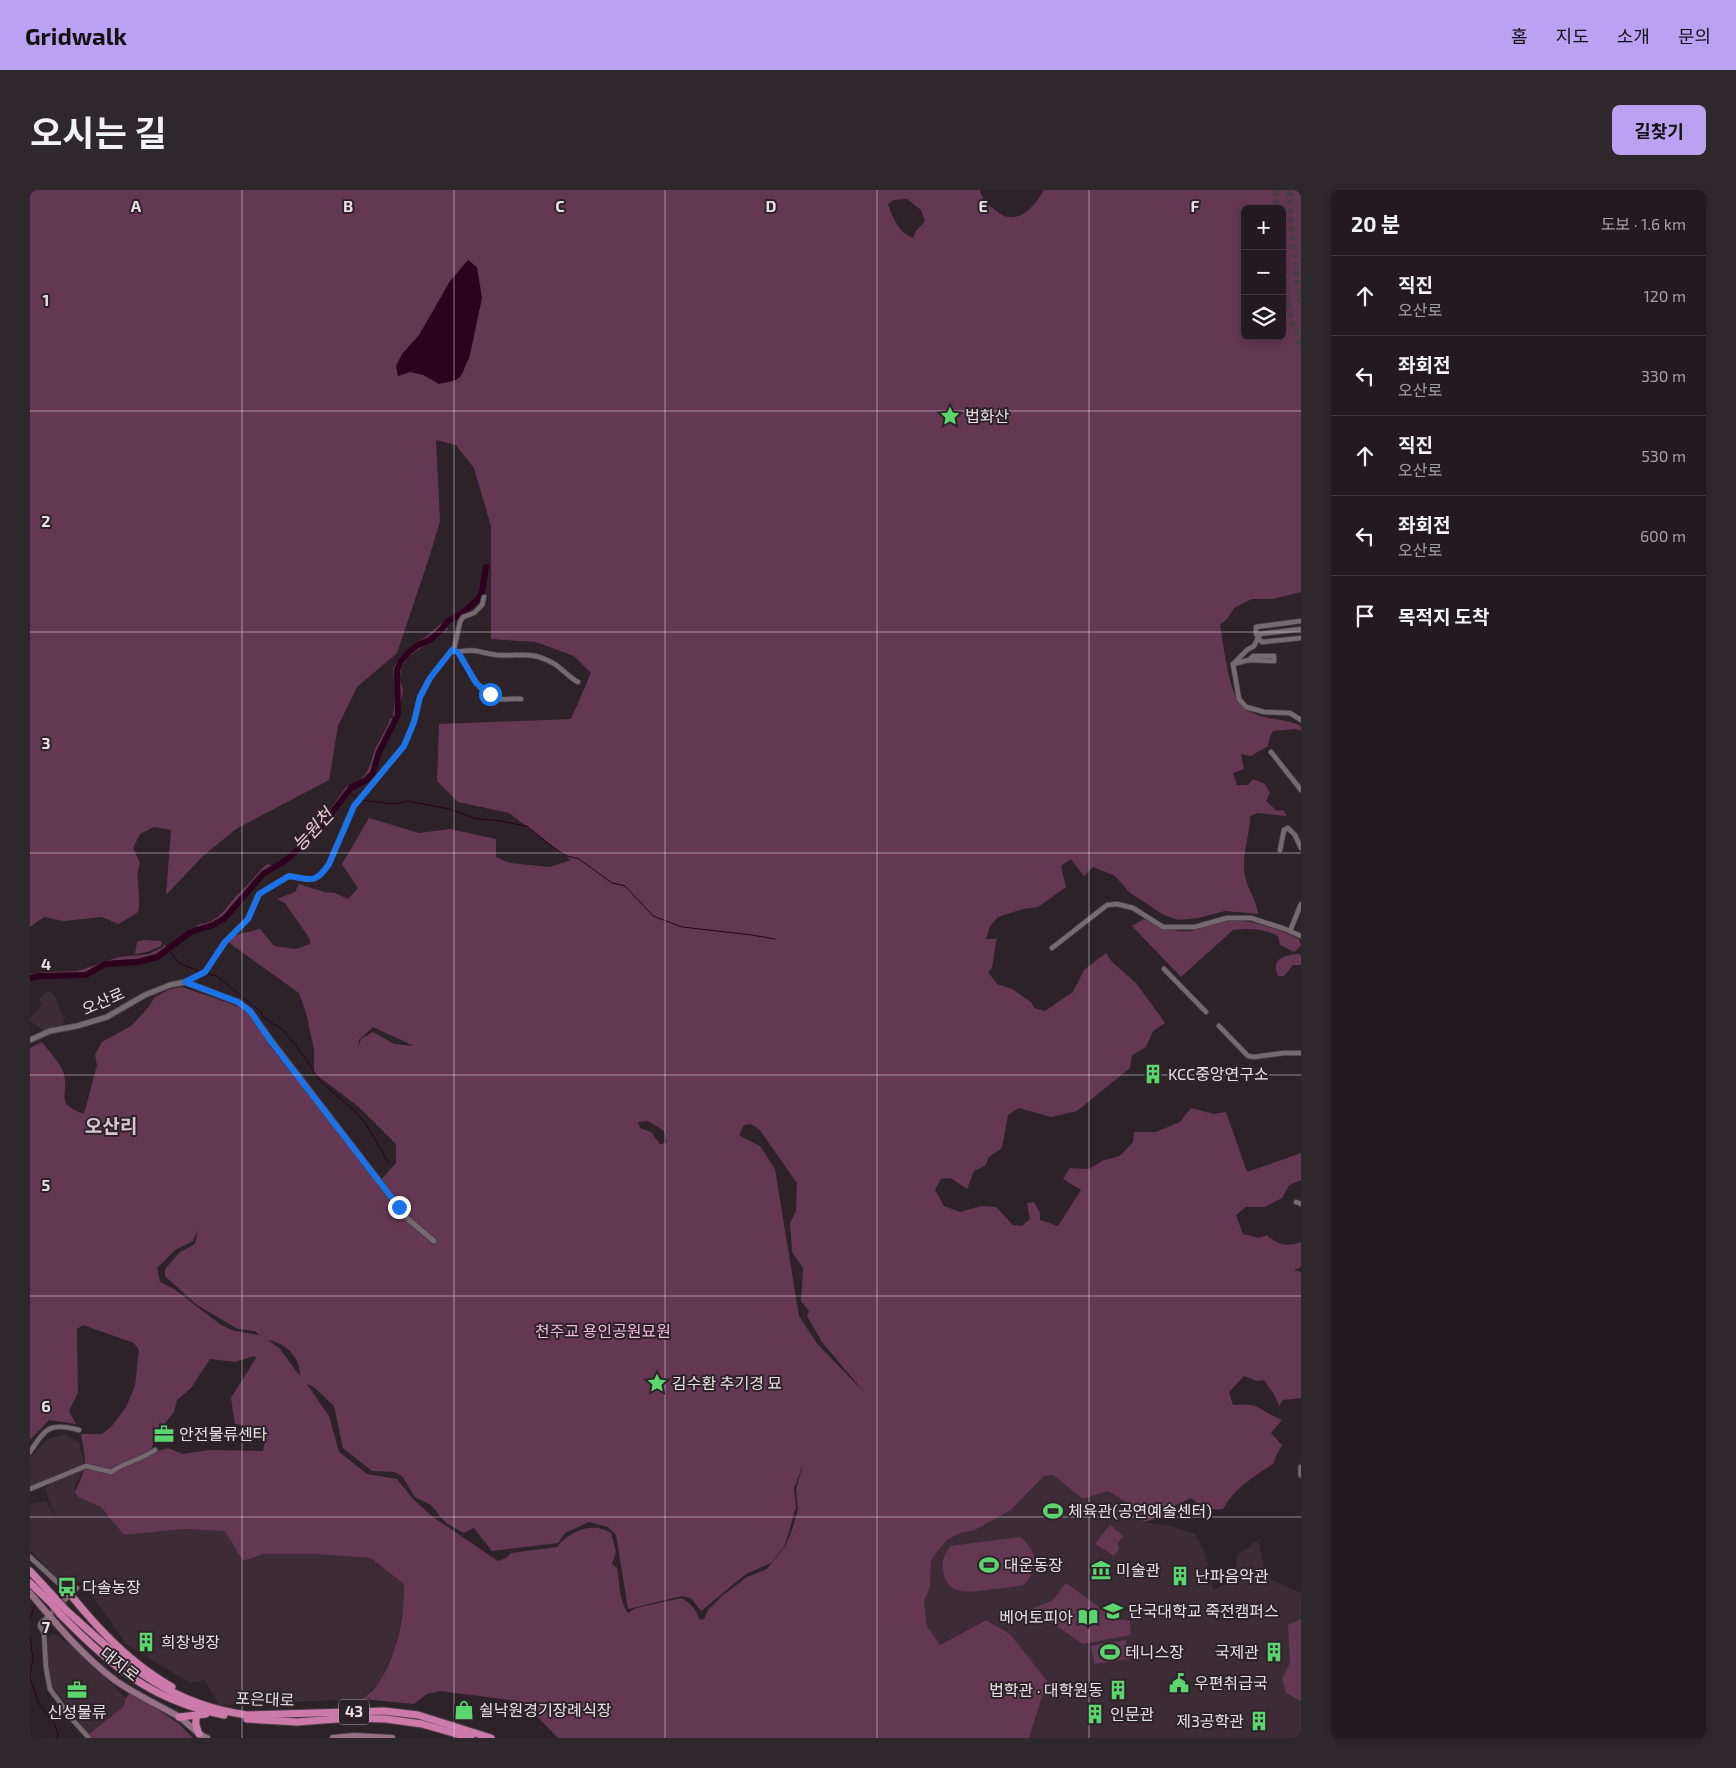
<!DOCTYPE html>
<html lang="ko">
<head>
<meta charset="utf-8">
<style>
  body { margin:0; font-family:"Exo 2","Noto Sans KR",sans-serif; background:#2e272c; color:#f1f3f6 }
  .controls { position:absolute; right:15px; top:15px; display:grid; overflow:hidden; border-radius:8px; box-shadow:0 2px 8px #0003 }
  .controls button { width:45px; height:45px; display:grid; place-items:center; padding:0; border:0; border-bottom:1px solid #3f383d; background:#221a1f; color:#f1f3f6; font:25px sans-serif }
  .stop { position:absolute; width:15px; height:15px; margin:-11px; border:4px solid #1a73e8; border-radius:50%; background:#fff }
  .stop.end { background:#1a73e8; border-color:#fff; box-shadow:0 1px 5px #0008 }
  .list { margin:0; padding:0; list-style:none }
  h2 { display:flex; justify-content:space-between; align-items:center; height:65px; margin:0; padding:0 20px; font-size:21px }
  h2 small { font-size:16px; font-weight:400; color:#a2a1a4 }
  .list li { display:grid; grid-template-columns:32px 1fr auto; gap:15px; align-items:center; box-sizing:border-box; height:80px; padding:0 20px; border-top:1px solid #3f383d }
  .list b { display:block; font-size:19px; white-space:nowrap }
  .list p { margin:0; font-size:16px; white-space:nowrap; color:#a2a1a4 }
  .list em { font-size:16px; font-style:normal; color:#a2a1a4 }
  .icon { flex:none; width:28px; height:28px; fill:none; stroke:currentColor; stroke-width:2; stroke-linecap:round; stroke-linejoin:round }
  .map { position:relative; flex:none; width:1271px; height:1548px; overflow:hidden; border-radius:8px }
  header { display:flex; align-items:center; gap:30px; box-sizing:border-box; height:70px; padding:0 25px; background:#bca0f2; color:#111 }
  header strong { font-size:24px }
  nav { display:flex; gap:28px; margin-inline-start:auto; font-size:18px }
  .intro { display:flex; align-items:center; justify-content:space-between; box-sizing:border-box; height:120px; padding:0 30px }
  h1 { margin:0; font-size:35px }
  .button { padding:12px 22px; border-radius:8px; background:#bca0f2; color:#111; font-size:18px; font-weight:700 }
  main { display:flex; gap:30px; padding:0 30px }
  aside { flex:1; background:#221a1f; border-radius:8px; box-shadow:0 2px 8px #0003 }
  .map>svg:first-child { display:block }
</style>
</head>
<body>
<header>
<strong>Gridwalk</strong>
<nav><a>홈</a><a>지도</a><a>소개</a><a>문의</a></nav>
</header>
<div class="intro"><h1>오시는 길</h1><a class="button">길찾기</a></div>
<main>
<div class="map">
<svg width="1271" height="1548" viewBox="0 0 1271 1548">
  <rect width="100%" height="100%" fill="#2e2229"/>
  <g fill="#3d2c36">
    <polygon points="16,802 20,802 25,807 34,829 33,836 14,842 11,838 0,831 0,828 12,815 9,810"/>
    <polygon points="35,1244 43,1250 49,1252 53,1269 54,1280 44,1297 48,1307 71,1317 94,1345 153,1339 195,1341 213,1371 234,1364 285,1364 343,1368 374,1394 374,1413 366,1456 349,1493 333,1509 189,1515 175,1490 160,1493 96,1454 54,1393 44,1390 30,1391 0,1360 0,1312 2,1314 16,1311 27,1330 19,1310 16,1298 20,1295 18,1289 0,1297 0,1268 18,1249"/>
    <polygon points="1023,1285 1053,1309 1078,1301 1110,1321 1109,1326 1114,1332 1141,1336 1165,1344 1175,1363 1184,1400 1198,1393 1206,1380 1207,1364 1218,1358 1224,1352 1229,1353 1236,1387 1271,1403 1271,1548 999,1548 1017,1491 955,1430 910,1455 897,1436 894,1411 900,1398 901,1371 906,1363 918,1349 930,1343 945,1340 981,1320 1014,1286"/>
    <polygon points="23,1443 48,1461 96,1508 93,1517 59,1544 26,1501 20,1490 16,1450"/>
  </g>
  <g fill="#643852" fill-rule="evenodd">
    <path d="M0 0H950C952 9 956 14 964 19 968 22 972 26 978 27 994 30 1007 12 1014 0H1271V402L1243 409H1222L1204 418 1197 429 1190 435C1194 457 1197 488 1206 508 1210 518 1223 524 1234 527 1246 530 1260 530 1271 536V541L1266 539 1243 541 1240 547 1238 556 1221 566 1211 564 1214 579 1203 583 1207 595H1218L1223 589 1235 594 1240 603 1236 611 1247 621 1253 620 1257 626 1227 623 1220 626C1220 646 1211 666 1215 686 1217 699 1227 710 1228 724L1195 721 1168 728 1148 730 1132 724 1099 702 1085 686 1063 677 1054 686 1041 669 1031 676 1036 697 1008 717 993 719 968 727 960 736 956 749H965L967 746 962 778 958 782 967 794 982 799 1001 812 1004 818 1015 821 1043 802 1054 780 1076 763 1082 772 1106 793 1135 833 1123 841 1116 857 1102 865 1100 878 1047 921 1021 927 989 918 978 925 972 958 959 967 955 976 944 981 937 999 921 988 911 989 905 1000 914 1016 930 1022 951 1016 966 1017 983 1035 992 1036 1000 1029 997 1013 1004 1012 1010 1023V1030L1028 1036 1051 1000 1033 989 1040 978 1059 979 1074 970 1090 966 1103 952 1104 942H1126L1150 932 1161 918 1184 924 1196 922 1217 982 1271 963V990L1259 995 1252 1008 1235 1017H1216L1206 1025 1213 1044 1229 1048 1237 1045C1247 1055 1257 1057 1271 1052V1077L1264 1080 1271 1082V1208L1253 1210 1249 1216 1244 1204 1234 1190 1226 1191 1214 1186 1199 1202 1203 1215C1230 1212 1230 1221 1252 1230L1241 1243 1252 1255 1245 1268 1244 1273C1224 1287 1205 1297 1193 1319 1180 1321 1171 1316 1161 1308L1140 1318 1139 1325 1114 1332 1109 1326 1110 1321 1078 1301 1053 1309 1023 1285 1014 1286 981 1320 945 1340 930 1343 918 1349 906 1363 901 1371 900 1398 894 1411 897 1436 910 1455 956 1430 980 1444 1017 1491 999 1548H528L496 1515 488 1511 410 1501 397 1504 384 1514 333 1509C338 1504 346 1499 349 1492 367 1465 375 1426 374 1394L341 1368 285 1364H234L213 1371 195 1341 153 1339 94 1345 71 1317 48 1307 45 1302C58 1275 56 1273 51 1244H72L82 1236 96 1217 105 1196 109 1160 104 1153 53 1135 47 1139 48 1203 39 1221 46 1234 19 1230 0 1250V858L12 852C18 860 29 872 33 881 41 904 22 913 54 924L67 875 65 865 72 852 101 836 118 818 124 808 138 800 152 797 193 811 209 817 222 826 239 855 268 891 272 890 350 991 366 973V954L329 917 284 883V859L276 823 269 803 198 752 206 745 230 739 244 756 266 759 280 754V749L255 713 247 709 265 702 269 694 294 702 305 703 318 709 328 698 312 674 339 628 389 643 420 639 466 649V667L480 673 520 677 541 670 479 623 428 612 407 591 409 534 541 529 561 483 544 466 506 452 461 449V336L444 278 426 255 406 250 410 331 399 368 367 463 327 497 308 536 299 590 206 639 173 666 136 705 141 640 124 637 110 644 103 658 110 673C104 687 112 706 108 722L89 734 72 727 34 731 14 727 0 737ZM877 9 891 20 895 31 886 41 883 48C868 42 863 28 858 14L864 10ZM1215 19H1252V146H1215ZM343 837 384 856 364 854 343 842 331 849 328 858 329 850ZM618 931 634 941 637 953 630 954 621 942 610 938 608 932ZM721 934 729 939 767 993 766 1021 760 1033 762 1062 773 1078 771 1111 779 1121 777 1126 792 1152 834 1202 788 1155 769 1126 745 979 730 956 709 945 714 935ZM168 1039 165 1054 150 1062 135 1079V1086L167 1115 208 1139 225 1141 229 1145 205 1141 191 1135 144 1099 130 1092 127 1078 145 1060 163 1051ZM238 1150C255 1153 271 1167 270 1186L250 1159ZM224 1166 226 1168 201 1208 205 1234 238 1239 233 1261 179 1260 153 1264 138 1258 115 1265 122 1258 124 1247 144 1222 147 1210 161 1198 180 1169 205 1172ZM277 1194 284 1197 304 1216 313 1258 342 1281 364 1282 372 1286 385 1307 401 1315 416 1333 434 1343 444 1338 462 1361 528 1353 535 1343 559 1332 578 1337 586 1345 598 1419 652 1406 661 1408 671 1421 716 1384 741 1373 755 1355 766 1317 764 1299 773 1274 766 1300 768 1319 762 1340 756 1355 737 1379 717 1387 692 1406 678 1420 674 1429 670 1430C666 1420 661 1413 652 1408L606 1418 598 1423C588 1409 590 1393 587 1378L582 1374 586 1362 581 1343C562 1331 540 1341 527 1357L481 1363 476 1368 468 1371 403 1327 383 1309 367 1289 337 1284 309 1262 299 1226Z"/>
    <path d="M412 433 415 434 411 439 416 435 418 439 378 467 371 479 370 489 373 500 368 525C368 498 360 477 384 459 393 452 402 449 410 440L400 449 379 461 370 471 366 481 367 524 365 527 363 526 365 505 363 478 371 466 381 457 397 446Z"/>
    <polygon points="360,528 364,530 359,541 365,532 349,566 345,582 336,592 321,602 319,602 336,591 343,583 354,553 342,582 335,590 320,598 286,642 263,663 260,663 280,646 287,638 316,597 326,593 335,585 340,575 345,559 358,535"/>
    <path d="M238 674 243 676 232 684 194 728 183 734 168 739 167 735C189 732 194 720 207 705 213 699 219 694 224 688 229 682 232 677 238 674Z"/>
    <path d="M1114 729C1130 738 1151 745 1169 739 1179 736 1189 731 1199 731 1223 729 1248 739 1269 749L1271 756 1264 762 1250 755 1248 746C1234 739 1220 738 1203 740L1151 787 1102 736Z"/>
    <polygon points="114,750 131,751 132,752 131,756 117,762 105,764 107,752"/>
    <path d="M134 754 138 759C114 776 97 765 74 773 67 776 61 782 54 784 36 787 18 782 0 787V784L16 782 47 781 89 767 119 764 133 757Z"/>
    <path d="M1268 764 1271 765V775H1263L1254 786H1248C1241 769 1253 765 1268 764Z"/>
    <polygon points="1080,1335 1093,1346 1088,1353 1089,1359 1084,1366 1065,1354"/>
    <path d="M990 1347C1007 1359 1010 1381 993 1395 983 1397 972 1398 962 1399 942 1402 918 1408 913 1381 912 1372 914 1362 921 1356Z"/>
    <polygon points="1036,1393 1084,1428 1100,1431 1101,1445 1053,1454 1002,1419 1023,1410"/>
    <polygon points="1271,1429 1271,1511 1256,1503 1252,1489 1260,1473 1258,1435"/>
    <polygon points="1096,1450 1099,1469 1064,1474 1061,1456"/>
    <polygon points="101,1502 148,1533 163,1548 63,1548 59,1544 93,1517 96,1508"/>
  </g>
  <path fill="#2d001e" d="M438 70 447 77 452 108 439 169C435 174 435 179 432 184 428 192 416 192 409 194L393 185 380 182 368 186 366 176 372 164 389 145 420 91Z"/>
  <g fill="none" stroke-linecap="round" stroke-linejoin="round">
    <g stroke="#2d001e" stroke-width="1">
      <polyline points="318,602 328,609"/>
      <polyline points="332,610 363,614 378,611 419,619 447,629 465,630 497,636 524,658 537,666 549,669 582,693 595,696 623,726 652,737 722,745 745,749"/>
      <polyline points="138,759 149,773 171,782"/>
      <polyline points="175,783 187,786 231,822 234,828 253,840 270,861 291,892 326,922 336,934 358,972"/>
      <polyline points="0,1430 4,1416"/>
      <polyline points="0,1447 3,1468 0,1486"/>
      <polyline points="0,1488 9,1514 25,1535 28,1544 26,1548"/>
    </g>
    <polyline stroke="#2d001e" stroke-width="6" points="0,788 8,786 56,785 75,774 107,772 127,767 161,742 183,735 195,728 233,684 255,671 273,655 286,643 321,598 336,590 343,583 349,562 368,525 367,480 371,471 379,462 388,455 400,450 411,440 418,431 434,422 451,406 456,377"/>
    <g stroke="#4a3e45" stroke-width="6" stroke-dasharray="6 3" stroke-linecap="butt">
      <polyline points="1246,0 1247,19"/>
      <polyline points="1259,0 1267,93 1271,116"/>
      <polyline points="1252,69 1257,113 1271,158"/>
    </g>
    <defs>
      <g id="minor">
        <polyline points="1228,448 1226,443 1226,437 1271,431"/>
        <polyline points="1228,448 1232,452 1271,448"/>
        <polyline points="424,459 430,432 433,427 444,423 452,415 454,407"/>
        <path d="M428 462C446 458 450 463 467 465 492 467 498 460 523 473 532 478 538 487 548 492"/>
        <polyline points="1219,470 1223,466 1244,466 1244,471"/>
        <polyline points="1244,471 1219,470 1203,474 1217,460 1224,456 1230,444 1271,439"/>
        <polyline points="1203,474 1209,509 1216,517 1234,522 1260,523 1271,530"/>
        <polyline points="1241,562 1271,600"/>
        <polyline points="1250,660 1254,640 1258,638 1265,645 1271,658"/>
        <polyline points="1260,741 1271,714"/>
        <polyline points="1022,758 1077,715 1087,714 1103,718 1133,737 1165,737 1197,728 1221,728 1255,739 1271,746"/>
        <polyline points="1134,779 1176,822"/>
        <path d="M155 792 175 782 195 752 218 729 229 704 259 686C280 689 285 695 299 674L324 616 374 556 384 532 390 507 400 488 422 460 428 462C440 479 447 505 470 509 477 510 484 508 491 509"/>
        <polyline points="1189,836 1218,866 1224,867 1254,863 1271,863"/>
        <polyline points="1266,1012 1271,1014"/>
        <path d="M0 1262C16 1238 19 1232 49 1240"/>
        <path d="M0 1299 56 1276 81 1282C95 1272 111 1270 125 1260"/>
        <polyline points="0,1367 40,1404"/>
        <polyline points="47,1398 11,1433 10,1436 14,1443 16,1478 20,1499 42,1529 59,1548"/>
      </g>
      <g id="tertiary">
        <polyline points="0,850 20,841 47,836 77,827 115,805 140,795 155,792 208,812 220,821 243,853 379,1030 404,1051"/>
        <polyline points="1271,1277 1271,1285"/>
      </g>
      <g id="secondary">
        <path d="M0 1403C27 1435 53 1466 86 1491 105 1504 126 1514 146 1525 158 1532 165 1543 177 1548"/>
        <polyline points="303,1548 324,1546 362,1548"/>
      </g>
      <g id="trunk">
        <polyline points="0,1381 26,1409"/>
        <polyline points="0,1393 21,1413"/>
        <path d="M40 1404C69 1440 101 1474 142 1497"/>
        <path d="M36 1420C93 1471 136 1514 217 1525L354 1521 388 1525 461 1548"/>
        <path d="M30 1424C80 1475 121 1511 194 1525"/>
        <path d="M168 1524C164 1532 166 1536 169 1544"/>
        <polyline points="149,1527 176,1524"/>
        <polyline points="217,1529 267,1532 320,1528 356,1529 392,1534 441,1548"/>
      </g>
    </defs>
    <use href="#minor" stroke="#483e44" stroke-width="6"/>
    <use href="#tertiary" stroke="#483e44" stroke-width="7"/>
    <use href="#secondary" stroke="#483e44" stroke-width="8"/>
    <use href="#trunk" stroke="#483e44" stroke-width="9"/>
    <use href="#minor" stroke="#776970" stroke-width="4.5"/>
    <use href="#tertiary" stroke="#776970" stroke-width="5"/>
    <use href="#secondary" stroke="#977086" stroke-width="6"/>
    <use href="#trunk" stroke="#cc7aaa" stroke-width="7"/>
    <defs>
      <g id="trunk-bridge">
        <polyline points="26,1409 36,1420"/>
        <polyline points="21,1413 30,1424"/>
      </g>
    </defs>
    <use href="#trunk-bridge" stroke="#483e44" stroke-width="9" stroke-linecap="butt"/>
    <use href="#trunk-bridge" stroke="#cc7aaa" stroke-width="7"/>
  </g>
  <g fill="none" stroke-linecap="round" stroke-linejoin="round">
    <path stroke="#1a73e8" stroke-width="6" d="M369 1017 242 853 220 821 208 812 155 792 175 782 195 752 218 729 229 704 259 686C280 689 285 695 299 674L324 616 374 556 384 532 390 507 400 488 422 460 428 462 446 493 460 504"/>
  </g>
  <path fill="none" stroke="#e8dfe4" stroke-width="1" stroke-opacity="0.55" d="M212 0V1548M424 0V1548M635 0V1548M847 0V1548M1059 0V1548M0 221H1271M0 442H1271M0 663H1271M0 885H1271M0 1106H1271M0 1327H1271"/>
  <defs>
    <symbol id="sight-bare" viewBox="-9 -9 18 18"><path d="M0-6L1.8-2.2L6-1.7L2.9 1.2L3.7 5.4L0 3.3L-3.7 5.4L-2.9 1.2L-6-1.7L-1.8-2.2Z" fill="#5bd56e" stroke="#2e2229" stroke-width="2.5" paint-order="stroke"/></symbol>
    <symbol id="building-bare" viewBox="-9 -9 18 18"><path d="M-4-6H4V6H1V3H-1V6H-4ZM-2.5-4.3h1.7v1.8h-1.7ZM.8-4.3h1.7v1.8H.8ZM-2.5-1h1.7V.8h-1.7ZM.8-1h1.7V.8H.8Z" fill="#5bd56e" stroke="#2e2229" stroke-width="2.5" paint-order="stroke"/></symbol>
    <symbol id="office-bare" viewBox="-9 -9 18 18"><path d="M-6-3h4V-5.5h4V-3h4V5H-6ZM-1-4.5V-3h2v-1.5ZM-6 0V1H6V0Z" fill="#5bd56e" stroke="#2e2229" stroke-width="2.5" paint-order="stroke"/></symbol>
    <symbol id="stadium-bare" viewBox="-9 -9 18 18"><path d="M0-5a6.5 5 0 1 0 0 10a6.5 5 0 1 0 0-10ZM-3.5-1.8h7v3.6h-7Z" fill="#5bd56e" stroke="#2e2229" stroke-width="2.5" paint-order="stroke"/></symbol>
    <symbol id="museum-bare" viewBox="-9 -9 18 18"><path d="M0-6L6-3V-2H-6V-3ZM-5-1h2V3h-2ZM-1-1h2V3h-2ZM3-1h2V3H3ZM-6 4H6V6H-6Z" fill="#5bd56e" stroke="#2e2229" stroke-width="2.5" paint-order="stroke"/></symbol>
    <symbol id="bus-bare" viewBox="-9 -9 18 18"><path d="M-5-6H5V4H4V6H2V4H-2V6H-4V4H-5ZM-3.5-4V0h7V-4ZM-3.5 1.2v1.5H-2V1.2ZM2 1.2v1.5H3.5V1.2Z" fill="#5bd56e" stroke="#2e2229" stroke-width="2.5" paint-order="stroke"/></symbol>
    <symbol id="university-bare" viewBox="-9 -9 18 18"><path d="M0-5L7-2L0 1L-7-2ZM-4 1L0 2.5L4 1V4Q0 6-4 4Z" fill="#5bd56e" stroke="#2e2229" stroke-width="2.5" paint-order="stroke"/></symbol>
    <symbol id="library-bare" viewBox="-9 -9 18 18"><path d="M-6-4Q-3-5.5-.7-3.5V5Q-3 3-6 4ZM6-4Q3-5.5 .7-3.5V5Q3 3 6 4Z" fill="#5bd56e" stroke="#2e2229" stroke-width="2.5" paint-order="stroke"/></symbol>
    <symbol id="civic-bare" viewBox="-9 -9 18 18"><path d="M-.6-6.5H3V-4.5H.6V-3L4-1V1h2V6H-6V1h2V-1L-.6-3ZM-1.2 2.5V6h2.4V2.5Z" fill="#5bd56e" stroke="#2e2229" stroke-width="2.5" paint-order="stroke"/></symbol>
    <symbol id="shop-bare" viewBox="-9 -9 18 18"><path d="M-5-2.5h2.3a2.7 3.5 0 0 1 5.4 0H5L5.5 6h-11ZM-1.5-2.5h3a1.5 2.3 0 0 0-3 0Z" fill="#5bd56e" stroke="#2e2229" stroke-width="2.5" paint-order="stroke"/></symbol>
  </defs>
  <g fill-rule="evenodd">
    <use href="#sight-bare" x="906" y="212" width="28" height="28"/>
    <use href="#building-bare" x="1109" y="870" width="28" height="28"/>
    <use href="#sight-bare" x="613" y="1179" width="28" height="28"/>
    <use href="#office-bare" x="120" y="1230" width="28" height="28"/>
    <use href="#stadium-bare" x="1009" y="1307" width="28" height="28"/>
    <use href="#stadium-bare" x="945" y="1361" width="28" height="28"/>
    <use href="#museum-bare" x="1057" y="1366" width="28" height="28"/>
    <use href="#building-bare" x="1136" y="1372" width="28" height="28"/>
    <use href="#bus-bare" x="23" y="1383" width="28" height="28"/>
    <use href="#university-bare" x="1069" y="1407" width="28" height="28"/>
    <use href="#library-bare" x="1044" y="1413" width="28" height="28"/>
    <use href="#building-bare" x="102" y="1438" width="28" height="28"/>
    <use href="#stadium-bare" x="1066" y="1448" width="28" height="28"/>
    <use href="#building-bare" x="1230" y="1448" width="28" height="28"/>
    <use href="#civic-bare" x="1135" y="1479" width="28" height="28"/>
    <use href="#office-bare" x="33" y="1486" width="28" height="28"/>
    <use href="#building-bare" x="1074" y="1486" width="28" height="28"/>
    <use href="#shop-bare" x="420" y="1506" width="28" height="28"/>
    <use href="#building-bare" x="1051" y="1510" width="28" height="28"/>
    <use href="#building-bare" x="1215" y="1517" width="28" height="28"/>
  </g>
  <g text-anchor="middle" stroke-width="4" stroke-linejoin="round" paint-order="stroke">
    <rect fill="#2e2229" stroke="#b0a6ac" stroke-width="1" x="309" y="1509.5" width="30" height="25" rx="4"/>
    <g font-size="15" font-weight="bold" fill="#e8dfe4">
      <text x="324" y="1527">43</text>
    </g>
    <g font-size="16" fill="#e8dfe4" stroke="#2e2229" text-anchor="start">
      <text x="935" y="232">법화산</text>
      <text x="1138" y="890">KCC중앙연구소</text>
      <text x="642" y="1199">김수환 추기경 묘</text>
      <text x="149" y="1250">안전물류센타</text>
      <text x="1038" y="1327">체육관(공연예술센터)</text>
      <text x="974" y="1381">대운동장</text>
      <text x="1086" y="1386">미술관</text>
      <text x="1165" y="1392">난파음악관</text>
      <text x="52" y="1403">다솔농장</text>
      <text x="1098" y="1427">단국대학교 죽전캠퍼스</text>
      <text x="1043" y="1433" text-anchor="end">베어토피아</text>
      <text x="131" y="1458">희창냉장</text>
      <text x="1095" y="1468">테니스장</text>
      <text x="1229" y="1468" text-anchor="end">국제관</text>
      <text x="1164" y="1499">우편취급국</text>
      <text x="1073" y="1506" text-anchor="end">법학관 · 대학원동</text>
      <text x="449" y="1526">쉴낙원경기장례식장</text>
      <text x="47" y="1528" text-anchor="middle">신성물류</text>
      <text x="1080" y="1530">인문관</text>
      <text x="1214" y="1537" text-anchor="end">제3공학관</text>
    </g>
    <g font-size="16" fill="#e8dfe4" stroke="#2e2229">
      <text transform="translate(73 811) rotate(-24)" y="6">오산로</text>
      <text transform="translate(90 1474) rotate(38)" y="6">대지로</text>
      <text transform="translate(235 1509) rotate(2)" y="6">포은대로</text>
    </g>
    <g font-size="16" fill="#f6b9db" stroke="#2e2229">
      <text x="573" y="1147">천주교 용인공원묘원</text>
    </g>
    <g font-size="18" font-style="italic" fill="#f2c9df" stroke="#2e2229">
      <text transform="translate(283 640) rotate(-47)" y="6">능원천</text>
    </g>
    <g font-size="19" font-weight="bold" fill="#d7c6cf" stroke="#2e2229">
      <text x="81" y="943">오산리</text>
    </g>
  </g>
  <g font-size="16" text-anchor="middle" font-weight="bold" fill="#e8dfe4" stroke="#2e2229" stroke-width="4" stroke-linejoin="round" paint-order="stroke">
    <text x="106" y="22">A</text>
    <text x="318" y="22">B</text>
    <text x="530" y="22">C</text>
    <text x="741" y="22">D</text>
    <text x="953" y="22">E</text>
    <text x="1165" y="22">F</text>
    <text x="16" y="116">1</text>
    <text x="16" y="337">2</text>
    <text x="16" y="559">3</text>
    <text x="16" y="780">4</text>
    <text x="16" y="1001">5</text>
    <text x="16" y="1222">6</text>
    <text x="16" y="1443">7</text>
  </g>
</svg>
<div class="controls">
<button>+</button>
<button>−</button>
<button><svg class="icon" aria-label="layers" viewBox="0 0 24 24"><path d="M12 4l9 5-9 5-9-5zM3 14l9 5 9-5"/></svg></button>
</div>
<div class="stop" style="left:460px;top:504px"></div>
<div class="stop end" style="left:369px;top:1017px"></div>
</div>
<aside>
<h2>20 분<small>도보 · 1.6 km</small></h2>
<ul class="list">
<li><svg class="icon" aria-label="ahead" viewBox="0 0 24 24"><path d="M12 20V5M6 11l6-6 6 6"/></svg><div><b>직진</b><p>오산로</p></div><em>120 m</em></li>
<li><svg class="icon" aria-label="left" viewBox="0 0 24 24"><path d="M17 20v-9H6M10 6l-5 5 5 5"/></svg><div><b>좌회전</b><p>오산로</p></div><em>330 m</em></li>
<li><svg class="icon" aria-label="ahead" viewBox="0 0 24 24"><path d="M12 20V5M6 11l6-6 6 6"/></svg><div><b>직진</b><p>오산로</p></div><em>530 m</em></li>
<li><svg class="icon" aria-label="left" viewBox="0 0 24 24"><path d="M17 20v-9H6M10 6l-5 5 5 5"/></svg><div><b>좌회전</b><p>오산로</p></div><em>600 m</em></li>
<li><svg class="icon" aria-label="arrive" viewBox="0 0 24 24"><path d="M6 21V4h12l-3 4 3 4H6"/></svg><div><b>목적지 도착</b></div></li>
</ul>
</aside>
</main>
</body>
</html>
